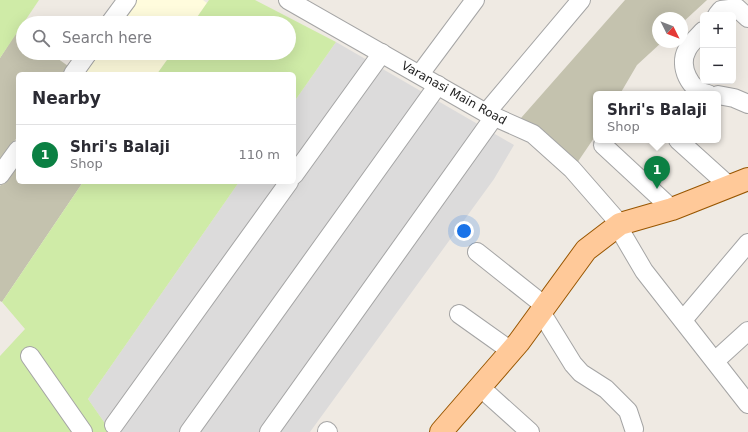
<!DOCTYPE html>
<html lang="en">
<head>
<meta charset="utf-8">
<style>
  body { margin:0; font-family:"DejaVu Sans",sans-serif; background:#f7f7f7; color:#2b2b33 }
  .controls { position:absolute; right:12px; top:12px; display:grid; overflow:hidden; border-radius:6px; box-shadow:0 4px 16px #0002 }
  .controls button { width:36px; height:36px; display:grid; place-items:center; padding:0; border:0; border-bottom:1px solid #e1e1e2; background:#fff; color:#2b2b33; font:20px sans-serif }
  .compass { position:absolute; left:652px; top:12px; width:36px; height:36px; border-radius:50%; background:#fff; box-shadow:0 4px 16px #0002; rotate:132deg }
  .you { position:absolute; left:464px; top:231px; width:14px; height:14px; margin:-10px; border:3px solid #fff; border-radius:50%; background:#1a73e8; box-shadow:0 0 0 6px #1a73e833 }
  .badge { display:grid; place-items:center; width:26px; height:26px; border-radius:50%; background:#0b8043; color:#fff; font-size:13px; font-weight:700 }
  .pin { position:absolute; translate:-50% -33px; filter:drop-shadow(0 1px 2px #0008) }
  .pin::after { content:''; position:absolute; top:21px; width:14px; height:12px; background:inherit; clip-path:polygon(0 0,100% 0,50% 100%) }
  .popup { position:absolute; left:593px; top:91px; width:128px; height:52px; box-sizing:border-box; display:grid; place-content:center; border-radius:6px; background:#fff; filter:drop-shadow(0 1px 3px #0005); font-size:13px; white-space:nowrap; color:#7c7c81 }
  .popup b { font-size:15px; color:#2b2b33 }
  .popup::after { content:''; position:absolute; left:50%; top:100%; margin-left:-8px; border:8px solid transparent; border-top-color:#fff }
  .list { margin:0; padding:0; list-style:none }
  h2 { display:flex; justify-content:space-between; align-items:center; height:52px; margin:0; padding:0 16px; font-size:17px }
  h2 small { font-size:13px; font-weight:400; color:#7c7c81 }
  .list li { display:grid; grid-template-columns:26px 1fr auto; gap:12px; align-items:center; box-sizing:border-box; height:60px; padding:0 16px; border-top:1px solid #e1e1e2 }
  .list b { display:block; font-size:15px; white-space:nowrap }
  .list p { margin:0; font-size:13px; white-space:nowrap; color:#7c7c81 }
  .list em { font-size:13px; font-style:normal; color:#7c7c81 }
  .icon { flex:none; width:22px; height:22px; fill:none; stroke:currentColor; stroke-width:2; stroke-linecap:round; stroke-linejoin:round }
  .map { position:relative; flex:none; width:748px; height:432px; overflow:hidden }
  .search { position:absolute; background:#fff; box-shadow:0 4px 16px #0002; left:16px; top:16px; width:280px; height:44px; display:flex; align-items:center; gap:10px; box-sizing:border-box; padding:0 14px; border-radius:22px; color:#7c7c81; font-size:15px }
  .panel { position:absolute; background:#fff; box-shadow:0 4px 16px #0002; left:16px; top:72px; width:280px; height:112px; border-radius:6px }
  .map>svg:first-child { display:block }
</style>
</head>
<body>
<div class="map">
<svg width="748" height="432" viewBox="0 0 748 432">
  <rect width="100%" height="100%" fill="#efeae3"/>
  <polygon fill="#dcdbdb" points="336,42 514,145 494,179 310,432 111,432 88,399 239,182 294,182 294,102"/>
  <g fill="#fffcdd">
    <polygon points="129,0 203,0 207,3 193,23 113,23"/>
    <polygon points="92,53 172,53 157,74 77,74"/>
  </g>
  <g fill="#c4c2ae">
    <polygon points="625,0 707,0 682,23 682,18 658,18 658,42 662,42 637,65 620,94 596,94 596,135 577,163 521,118"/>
    <polygon points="18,30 23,34 23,53 50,53 68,66 62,74 18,74 18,136 0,162 0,58"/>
    <polygon points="18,160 18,182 83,182 2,302 0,301 0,186"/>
  </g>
  <g fill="#cfeba7">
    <polygon points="0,0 39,0 0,58"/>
    <polygon points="209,0 255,0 336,42 294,102 294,74 157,74 172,53 289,53 289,23 193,23"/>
    <polygon points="83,182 239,182 88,399 111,432 0,432 0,356 25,329 2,302"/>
  </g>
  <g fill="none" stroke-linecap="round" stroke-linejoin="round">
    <defs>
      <g id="minor">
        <polyline points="288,0 486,113 533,134 572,169 620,224"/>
        <polyline points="717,15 721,10 737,8 748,18"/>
        <polyline points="110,23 127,0"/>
        <path d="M703 31C698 37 690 43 687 50 678 66 690 91 708 94"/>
        <polyline points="73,74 88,53"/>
        <polyline points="420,74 475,0"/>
        <polyline points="718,95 734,98 748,104"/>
        <polyline points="486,113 581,0"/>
        <polyline points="678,140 729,186"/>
        <polyline points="603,145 672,209"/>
        <polyline points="0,175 18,150"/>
        <polyline points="294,175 382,53"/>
        <polyline points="617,225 644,271 748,404"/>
        <polyline points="477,252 545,306"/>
        <polyline points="541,312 573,364 581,373 606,389 628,411 634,429"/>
        <polyline points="459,314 511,351"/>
        <polyline points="683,320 748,243"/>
        <polyline points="30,356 83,432"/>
        <polyline points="715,361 748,331"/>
        <polyline points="480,387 530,432"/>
        <polyline points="114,425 289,182"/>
        <polyline points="327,431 328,432"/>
        <polyline points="189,432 438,85"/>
        <polyline points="269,432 494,117"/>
      </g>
      <polyline id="major" points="441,432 519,342 586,250 620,224 672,209 748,179"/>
    </defs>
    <use href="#minor" stroke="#a5a5a5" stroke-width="20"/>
    <use href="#major" stroke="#985600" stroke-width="24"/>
    <use href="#minor" stroke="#fff" stroke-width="18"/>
    <use href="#major" stroke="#ffc999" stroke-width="22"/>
  </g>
  <g text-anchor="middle" stroke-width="3.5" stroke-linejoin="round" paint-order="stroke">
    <g font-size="12" fill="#1e1e1e" stroke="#fff">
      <text transform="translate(454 93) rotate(29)" y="4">Varanasi Main Road</text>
    </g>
  </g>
</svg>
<div class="controls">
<button>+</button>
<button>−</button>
</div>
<svg class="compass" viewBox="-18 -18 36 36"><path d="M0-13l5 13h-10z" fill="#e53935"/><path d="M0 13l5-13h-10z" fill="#7c7c81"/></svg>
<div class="you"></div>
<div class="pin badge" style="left:657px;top:189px">1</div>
<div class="popup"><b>Shri's Balaji</b>Shop</div>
<div class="search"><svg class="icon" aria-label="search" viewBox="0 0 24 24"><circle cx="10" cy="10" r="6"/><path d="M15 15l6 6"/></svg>Search here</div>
<section class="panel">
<h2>Nearby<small></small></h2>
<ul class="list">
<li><span class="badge">1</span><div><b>Shri's Balaji</b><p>Shop</p></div><em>110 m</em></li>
</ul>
</section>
</div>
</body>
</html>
